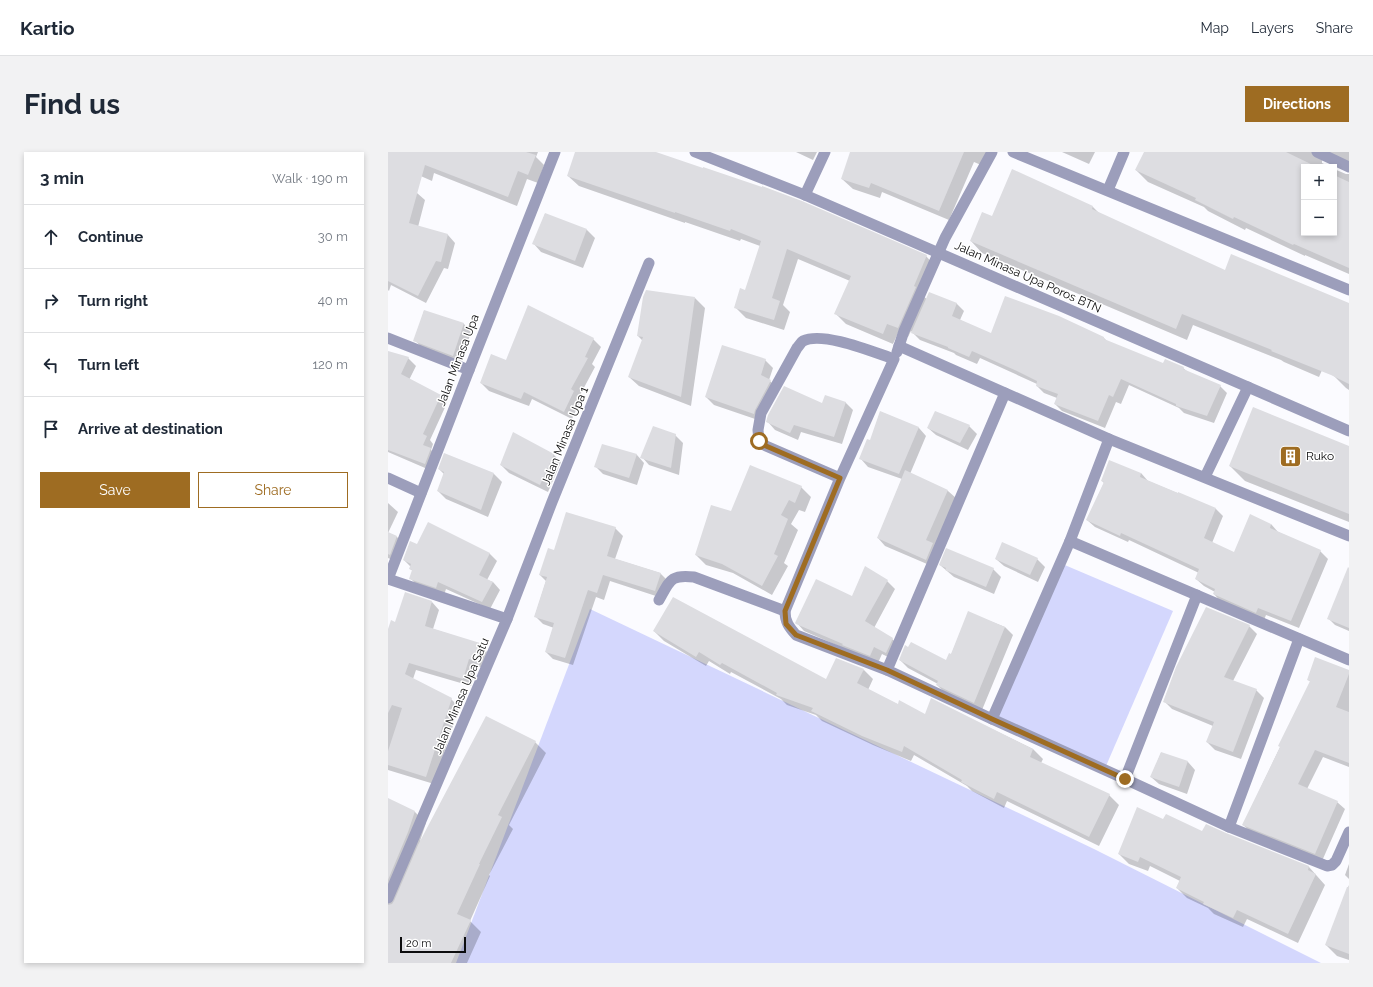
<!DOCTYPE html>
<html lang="en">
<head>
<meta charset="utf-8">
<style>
  body { margin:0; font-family:Raleway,sans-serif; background:#f2f2f3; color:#1f2937 }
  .controls { position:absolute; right:12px; top:12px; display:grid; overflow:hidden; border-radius:0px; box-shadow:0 2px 6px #0003 }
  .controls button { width:36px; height:36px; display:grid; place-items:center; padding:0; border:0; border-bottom:1px solid #e0e1e3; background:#fff; color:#1f2937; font:20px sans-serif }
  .scale { position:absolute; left:12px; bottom:10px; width:66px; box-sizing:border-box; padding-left:4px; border:2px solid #0c0c0d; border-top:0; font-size:11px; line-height:14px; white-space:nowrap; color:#0c0c0d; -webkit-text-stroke:3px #fff; paint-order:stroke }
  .stop { position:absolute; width:12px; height:12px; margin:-9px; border:3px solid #9e6c22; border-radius:50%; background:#fff }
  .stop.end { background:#9e6c22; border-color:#fff; box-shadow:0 1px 4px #0008 }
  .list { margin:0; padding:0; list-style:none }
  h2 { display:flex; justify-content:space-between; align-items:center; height:52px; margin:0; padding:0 16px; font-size:17px }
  h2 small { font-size:13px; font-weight:400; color:#747a83 }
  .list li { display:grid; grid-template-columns:26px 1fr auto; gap:12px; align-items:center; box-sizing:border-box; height:64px; padding:0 16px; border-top:1px solid #e0e1e3 }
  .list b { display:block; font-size:15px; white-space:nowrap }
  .list em { font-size:13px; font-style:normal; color:#747a83 }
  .actions { display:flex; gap:8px; padding:12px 16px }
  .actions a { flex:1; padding:9px 0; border:1px solid #9e6c22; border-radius:0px; text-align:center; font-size:14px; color:#9e6c22 }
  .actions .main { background:#9e6c22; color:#fff }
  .icon { flex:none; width:22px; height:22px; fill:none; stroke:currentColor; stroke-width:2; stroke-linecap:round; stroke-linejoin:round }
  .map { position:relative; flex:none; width:961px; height:811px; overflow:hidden; border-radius:0px }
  header { display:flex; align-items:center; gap:24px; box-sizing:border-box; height:56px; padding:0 20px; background:#fff; border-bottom:1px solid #e0e1e3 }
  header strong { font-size:19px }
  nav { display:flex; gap:22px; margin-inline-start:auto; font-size:14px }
  .intro { display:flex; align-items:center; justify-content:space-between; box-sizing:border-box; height:96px; padding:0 24px }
  h1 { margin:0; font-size:28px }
  .button { padding:10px 18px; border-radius:0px; background:#9e6c22; color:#fff; font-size:14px; font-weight:700 }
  main { display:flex; gap:24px; padding:0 24px }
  aside { flex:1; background:#fff; border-radius:0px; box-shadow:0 2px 6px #0003 }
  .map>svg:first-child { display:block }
</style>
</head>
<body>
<header>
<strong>Kartio</strong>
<nav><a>Map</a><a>Layers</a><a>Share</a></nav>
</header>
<div class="intro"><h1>Find us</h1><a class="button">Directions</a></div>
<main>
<aside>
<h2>3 min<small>Walk · 190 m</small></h2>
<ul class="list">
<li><svg class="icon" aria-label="ahead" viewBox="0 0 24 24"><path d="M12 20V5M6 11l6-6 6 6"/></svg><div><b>Continue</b></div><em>30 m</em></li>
<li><svg class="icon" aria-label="right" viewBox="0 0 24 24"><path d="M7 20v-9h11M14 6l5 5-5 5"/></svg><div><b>Turn right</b></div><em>40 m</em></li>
<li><svg class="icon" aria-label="left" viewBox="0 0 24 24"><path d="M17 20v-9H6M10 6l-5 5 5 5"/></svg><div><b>Turn left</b></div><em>120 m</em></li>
<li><svg class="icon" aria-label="arrive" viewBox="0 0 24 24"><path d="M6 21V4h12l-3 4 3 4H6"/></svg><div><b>Arrive at destination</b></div></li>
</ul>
<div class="actions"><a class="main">Save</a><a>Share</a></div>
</aside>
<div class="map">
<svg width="961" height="811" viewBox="0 0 961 811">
  <rect width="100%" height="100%" fill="#fbfbff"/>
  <g fill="#d4d7fd">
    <polygon points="672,411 785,459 718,614 605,566"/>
    <polygon points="202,457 706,697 933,811 68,811"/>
  </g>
  <g fill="#0003">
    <polygon points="3,0 150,0 148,5 156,13 150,31 139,27 129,54 46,21 44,29 10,14"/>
    <polygon points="188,0 265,0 538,104 548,115 536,145 539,147 568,151 576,159 572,168 604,183 716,186 719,189 775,213 795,216 800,220 832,234 839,241 826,271 796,261 791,256 741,233 733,252 728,250 717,276 674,259 667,252 669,246 656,241 649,234 649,232 592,206 589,212 568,203 566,201 532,188 523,179 520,185 510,181 505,192 458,172 448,162 462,129 410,107 395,153 402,160 396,178 358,166 347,155 358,139 372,94 353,87 352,89 297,70 297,71 191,34 180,24"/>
    <polygon points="408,0 429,0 425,8"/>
    <polygon points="463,0 599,0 593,13 586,10 561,68 494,40 492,46 465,37 454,27"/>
    <polygon points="674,0 707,0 701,12"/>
    <polygon points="757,0 961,0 961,13 937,5 934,9 934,11 942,15 916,15 916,81 946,81 946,17 958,22 961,22 961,122 917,103 917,104 858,76 857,78 820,59 816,55 760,30 748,18"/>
    <polygon points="624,19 705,55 711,61 837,120 960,159 931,225 896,210 893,208 805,173 799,188 594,101 583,89 605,65"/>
    <polygon points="0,34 29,41 37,48 30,75 60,83 67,91 60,117 56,116 38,151 3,133 1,139 0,138"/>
    <polygon points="157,62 199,78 207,86 195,116 153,100 146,92"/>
    <polygon points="307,146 317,156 303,254 251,234 241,225 255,189 250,184"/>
    <polygon points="36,159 76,172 83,180 73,211 34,196 27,188"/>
    <polygon points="205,187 213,195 204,212 207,215 191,245 193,247 184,267 144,247 141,254 101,239 93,231 118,209"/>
    <polygon points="961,195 961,238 958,236 946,224"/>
    <polygon points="0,200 20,206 28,214 21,228 52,244 59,251 42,288 45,292 43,298 50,304 44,319 0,300"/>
    <polygon points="377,208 385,216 381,228 390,237 373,269 326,253 318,245"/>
    <polygon points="457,250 465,258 454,292 413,280 410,288 387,278 380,270 435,252"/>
    <polygon points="493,260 531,276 538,284 522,322 560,339 568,346 546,415 497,394 490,386 514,327 480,315 473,307 483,289"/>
    <polygon points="581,274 589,282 580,298 548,283 540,276"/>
    <polygon points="287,283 295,291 291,323 261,313 254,305"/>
    <polygon points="215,293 249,303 256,311 249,333 215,322 207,314"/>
    <polygon points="961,295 961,370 857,329 842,314"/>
    <polygon points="165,302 173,310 160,340 121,321 113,313"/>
    <polygon points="57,303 106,322 114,330 100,365 58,347 50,339 56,322 51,317"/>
    <polygon points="753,321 760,329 828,357 835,364 824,391 846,401 883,372 890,380 932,399 940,407 911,476 878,463 876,468 833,450 826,442 827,440 816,434 808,427 811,421 741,388 740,390 707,375 699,368 716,331 714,329"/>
    <polygon points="413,335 423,345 417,360 411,358 403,372 410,378 396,411 400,414 384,443 345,421 318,413 308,403 344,361"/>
    <polygon points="0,351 10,360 0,381"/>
    <polygon points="227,376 235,384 227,407 272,421 280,429 274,446 222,429 216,448 208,445 185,513 165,507 158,500 166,476 155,472 147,464 158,429 152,423 167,399"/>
    <polygon points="0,381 9,385 16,392 9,410 0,406"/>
    <polygon points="30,393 101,401 109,409 99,428 105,430 112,438 102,457 58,437 56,443 30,434 22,426 25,419 22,417 23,415 16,408"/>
    <polygon points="608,407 649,407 657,415 650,430 616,414"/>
    <polygon points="552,413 605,417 613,425 606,442 566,425"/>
    <polygon points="961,417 961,479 947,473 941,467"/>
    <polygon points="499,429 507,437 486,476 504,487 512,494 506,508 494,502 490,511 416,479 409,471"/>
    <polygon points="44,450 51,458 45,477 92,492 99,500 94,516 89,514 83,534 28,518 25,527 63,547 71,555 46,632 0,618 0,481 8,471"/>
    <polygon points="581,461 617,475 625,483 594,558 557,541 549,533 550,532 520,516 512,508 520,496 559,510 563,503"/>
    <polygon points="861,474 869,482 845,529 868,538 876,546 853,607 827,598 819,590 825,574 784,557 776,549"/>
    <polygon points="266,479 439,528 476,518 485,527 480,538 511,553 537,564 544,548 645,597 655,607 653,611 721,643 731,653 711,694 619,649 616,656 584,639 579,634 526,603 523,609 485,593 434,569 428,563 399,553 393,547 343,520 342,522 321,509 318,514 276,489"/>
    <polygon points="961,519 961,615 935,605 919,637 949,650 957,657 934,709 863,680 855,673 923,530 920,528"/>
    <polygon points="147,590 158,601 121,673 125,677 101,723 102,724 82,769 93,780 79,811 0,811 0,647 27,660 38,671 32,689"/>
    <polygon points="773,601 800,610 807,618 799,642 771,632 763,625"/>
    <polygon points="775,669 921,715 937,733 910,791 859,767 855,775 826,762 820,756 799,746 789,736 792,729 762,714 760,719 741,712 731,702"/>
    <polygon points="961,712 961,727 957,723"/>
    <polygon points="961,733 961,808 949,804 938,793"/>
  </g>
  <g fill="#dddde1">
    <polygon points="0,0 138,0 148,3 140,23 130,19 120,45 37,13 21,71 60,82 53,110 48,109 30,144 0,129"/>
    <polygon points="187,0 268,0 315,16 315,15 374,35 374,34 414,49 539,103 526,134 528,135 510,176 499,172 495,182 446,162 463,124 399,97 384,146 392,149 386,168 346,156 352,136 357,138 373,89 343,77 342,79 287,60 287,61 179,24"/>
    <polygon points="462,0 576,0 551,59 483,31 481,36 453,27"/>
    <polygon points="756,0 898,0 929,15 916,15 916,81 946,81 946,23 961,30 961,116 906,92 905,93 846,65 845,67 807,48 808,46 747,18"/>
    <polygon points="624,17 705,54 704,57 837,118 843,102 961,151 961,232 943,223 883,199 884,198 794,162 788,177 582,89 594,60 604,64"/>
    <polygon points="157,61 199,77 187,109 144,92"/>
    <polygon points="258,138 307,145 293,245 240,225 255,185 249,184 255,145"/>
    <polygon points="541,140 569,151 564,164 603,181 617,144 671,164 716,185 716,187 775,211 777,207 796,215 795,217 833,233 819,264 788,254 788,252 733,227 725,245 721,243 710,269 666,252 670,242 648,234 649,229 629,219 584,199 581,205 560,196 560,195 523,181"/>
    <polygon points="140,153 206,186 197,205 200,206 183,237 186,239 176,260 136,240 133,247 92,231 103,202 118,208"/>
    <polygon points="36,158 76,171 65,204 25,189"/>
    <polygon points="334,193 378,207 373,223 383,228 367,258 366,262 317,245"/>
    <polygon points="0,199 21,205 13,222 53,243 35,282 39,284 35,293 43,296 37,312 0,298"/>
    <polygon points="396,234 434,251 437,243 458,250 446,285 406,273 402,281 378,270 380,263"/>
    <polygon points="865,255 961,294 961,362 841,314"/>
    <polygon points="492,259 531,275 511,322 471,307 479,287 482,288"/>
    <polygon points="547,259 582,273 572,291 539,276"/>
    <polygon points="265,274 288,282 283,316 252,306"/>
    <polygon points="125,280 166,302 152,333 112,313"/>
    <polygon points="214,292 249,302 241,326 206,315"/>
    <polygon points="56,301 106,321 93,358 49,339 56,320 50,317"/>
    <polygon points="721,308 753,321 752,325 790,341 790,340 828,356 816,386 846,400 862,362 883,372 882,376 933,398 903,469 870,456 868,461 825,442 827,437 807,427 811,417 733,381 732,384 698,368 716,330 713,329"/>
    <polygon points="362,313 414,334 407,351 401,348 393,363 400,367 386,402 390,404 374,434 334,412 307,403 323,353 343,359"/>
    <polygon points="517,318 560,338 538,388 545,391 538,408 489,386"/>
    <polygon points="178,360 228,375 219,404 273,421 267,439 215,423 209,441 200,438 177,506 157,500 166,471 146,465 159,425 151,423 160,396 166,398"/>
    <polygon points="40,370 102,401 91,423 105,430 94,450 50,430 48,436 21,427 24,418 21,417 23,412 15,408 22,389 29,392"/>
    <polygon points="0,380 9,384 2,403 0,402"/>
    <polygon points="614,390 650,406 642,423 607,407"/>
    <polygon points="558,396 606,416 598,435 557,418 558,416 551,413"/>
    <polygon points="477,414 500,428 477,469 505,486 498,501 486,495 482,504 454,493 455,492 408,472 407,471 428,427 464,444"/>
    <polygon points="960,415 961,416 961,476 939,467"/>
    <polygon points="17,440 44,449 37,474 92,491 87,509 81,507 75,527 21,511 17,522 64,546 38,625 0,613 0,599 14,556 4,553 0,561 0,477 3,468 7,470"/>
    <polygon points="285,445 438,527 448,506 476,517 469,531 510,552 511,548 537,562 543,546 645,597 642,605 722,642 701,685 609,640 606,647 573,630 574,628 516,594 514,600 474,584 423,559 425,556 388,543 389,541 334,511 332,513 311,500 308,505 265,479"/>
    <polygon points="818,455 862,473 836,525 869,537 845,600 818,590 826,570 775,550 788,515"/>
    <polygon points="580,459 617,475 586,551 548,533 550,529 511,508 517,493 520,495 523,490 558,508 561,501 563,502"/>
    <polygon points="927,505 961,518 961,522 948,555 961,560 961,611 927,598 910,632 950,649 927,702 854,673 892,595 890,594 922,529 919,528"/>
    <polygon points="98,564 148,589 110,663 114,665 91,712 92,712 69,762 83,768 63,811 0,811 0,753 4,752 6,749 30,693"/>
    <polygon points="773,600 800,609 791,635 762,625"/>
    <polygon points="0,646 27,659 20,680 0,728"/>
    <polygon points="749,655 775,667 778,662 814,679 818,672 838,681 921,714 920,718 928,722 900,782 849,758 845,766 815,752 816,750 788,736 793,725 752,705 750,710 730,702"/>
    <polygon points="959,735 961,735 961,802 937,793"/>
  </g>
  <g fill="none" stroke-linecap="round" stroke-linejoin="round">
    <g stroke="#9c9ebb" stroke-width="11">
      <polyline points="625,0 961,138"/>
      <polyline points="929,0 961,15"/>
      <polyline points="720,38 736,0"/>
      <polyline points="417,43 437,0"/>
      <polyline points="0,186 81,218"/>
      <polyline points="511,194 721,287 682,389 604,567 737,627 841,675 939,714 944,713 948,709 961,680"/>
      <polyline points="509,200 516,179 557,86 604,0"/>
      <polyline points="721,287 961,384"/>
      <polyline points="817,325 860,235"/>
      <polyline points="0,326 33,341"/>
      <path d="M452 326 378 294 371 289 370 278 373 261 409 196C411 194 413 190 415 189 435 179 485 200 506 207L452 326 397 459C397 470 401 475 408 483L499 518"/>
      <polyline points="682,389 961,508"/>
      <polyline points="0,427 119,467 0,746"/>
      <path d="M271 448C282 429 282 422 306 425L397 459"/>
      <polyline points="119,467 164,350 261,111"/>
      <polyline points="604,567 499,518 617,241"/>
      <polyline points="737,627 809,443"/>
      <polyline points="841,675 911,487"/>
    </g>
    <g stroke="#9c9ebb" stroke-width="11">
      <polyline points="307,0 417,43 961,279"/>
      <polyline points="0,427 81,218 167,0"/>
    </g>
  </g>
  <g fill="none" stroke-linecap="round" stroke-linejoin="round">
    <polyline stroke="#9e6c22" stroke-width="5" points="371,289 378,294 452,326 397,459 398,472 408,483 499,518 604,567 737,627"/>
  </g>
  <defs>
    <symbol id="building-square" viewBox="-11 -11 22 22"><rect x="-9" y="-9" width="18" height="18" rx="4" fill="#9e6c22" stroke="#fff"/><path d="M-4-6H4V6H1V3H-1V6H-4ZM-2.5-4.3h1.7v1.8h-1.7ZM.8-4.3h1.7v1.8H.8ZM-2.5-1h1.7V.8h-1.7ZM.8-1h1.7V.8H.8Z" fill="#fff"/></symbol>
  </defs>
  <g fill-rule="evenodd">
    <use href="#building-square" x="890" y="292" width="25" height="25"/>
  </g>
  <g text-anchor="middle" stroke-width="3" stroke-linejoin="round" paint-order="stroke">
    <g font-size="12" fill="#0c0c0d" stroke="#fff">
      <text transform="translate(640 125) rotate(24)" y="4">Jalan Minasa Upa Poros BTN</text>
      <text transform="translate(70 208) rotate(-69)" y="4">Jalan Minasa Upa</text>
      <text transform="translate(177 284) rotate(-68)" y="4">Jalan Minasa Upa 1</text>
      <text transform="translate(73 544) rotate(-67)" y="4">Jalan Minasa Upa Satu</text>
    </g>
    <g font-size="12" fill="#0c0c0d" stroke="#fff" text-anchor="start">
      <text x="918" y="308">Ruko</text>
    </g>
  </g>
</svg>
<div class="controls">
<button>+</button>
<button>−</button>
</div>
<div class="scale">20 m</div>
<div class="stop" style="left:371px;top:289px"></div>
<div class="stop end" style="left:737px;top:627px"></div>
</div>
</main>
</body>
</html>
